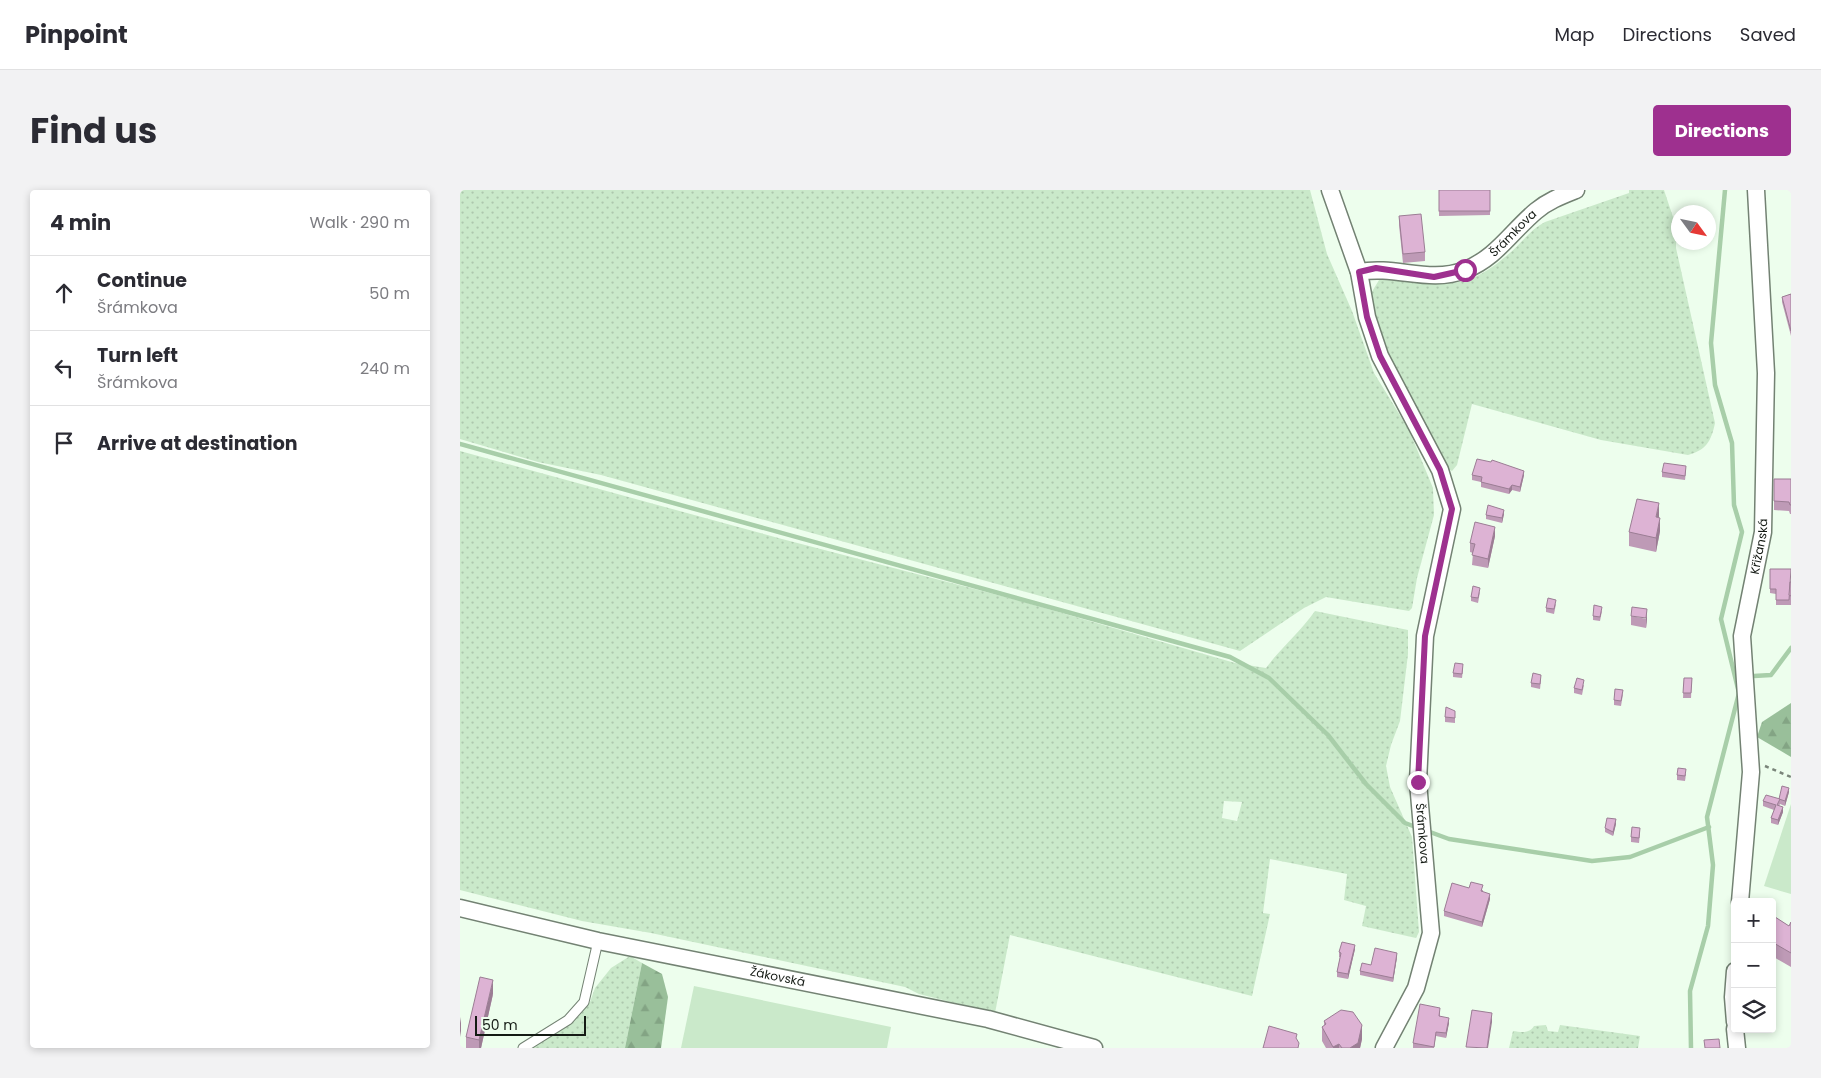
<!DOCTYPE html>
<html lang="en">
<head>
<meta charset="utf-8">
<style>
  body { margin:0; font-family:Poppins,sans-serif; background:#f2f2f3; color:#2b2b33 }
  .controls { position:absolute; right:15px; bottom:15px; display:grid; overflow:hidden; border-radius:5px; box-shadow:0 2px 8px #0003 }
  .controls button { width:45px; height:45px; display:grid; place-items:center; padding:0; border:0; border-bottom:1px solid #e1e1e2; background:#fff; color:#2b2b33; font:25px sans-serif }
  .compass { position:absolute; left:1211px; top:15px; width:45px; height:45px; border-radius:50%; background:#fff; box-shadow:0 2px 8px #0003; rotate:123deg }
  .scale { position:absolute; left:15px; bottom:12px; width:111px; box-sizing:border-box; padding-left:5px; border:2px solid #141a14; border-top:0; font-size:14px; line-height:18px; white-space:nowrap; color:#141a14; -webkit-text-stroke:4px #edfeed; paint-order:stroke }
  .stop { position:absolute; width:15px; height:15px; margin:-11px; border:4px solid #9e308f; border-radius:50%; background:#fff }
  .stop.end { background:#9e308f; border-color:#fff; box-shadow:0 1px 5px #0008 }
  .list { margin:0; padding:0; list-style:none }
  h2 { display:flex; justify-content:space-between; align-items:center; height:65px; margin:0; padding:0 20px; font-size:21px }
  h2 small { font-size:16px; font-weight:400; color:#7c7c81 }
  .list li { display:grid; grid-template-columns:32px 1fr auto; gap:15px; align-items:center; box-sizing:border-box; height:75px; padding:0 20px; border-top:1px solid #e1e1e2 }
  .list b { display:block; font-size:19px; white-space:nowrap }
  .list p { margin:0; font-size:16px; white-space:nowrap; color:#7c7c81 }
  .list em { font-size:16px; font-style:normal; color:#7c7c81 }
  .icon { flex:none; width:28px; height:28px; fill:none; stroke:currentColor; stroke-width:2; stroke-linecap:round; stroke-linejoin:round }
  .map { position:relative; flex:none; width:1331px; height:858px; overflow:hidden; border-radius:5px }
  header { display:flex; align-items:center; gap:30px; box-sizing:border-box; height:70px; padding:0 25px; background:#fff; border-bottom:1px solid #e1e1e2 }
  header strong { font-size:24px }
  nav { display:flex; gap:28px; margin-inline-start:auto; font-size:18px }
  .intro { display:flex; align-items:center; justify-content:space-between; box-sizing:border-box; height:120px; padding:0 30px }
  h1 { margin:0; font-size:35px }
  .button { padding:12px 22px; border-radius:5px; background:#9e308f; color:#fff; font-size:18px; font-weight:700 }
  main { display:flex; gap:30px; padding:0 30px }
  aside { flex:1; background:#fff; border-radius:5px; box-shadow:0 2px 8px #0003 }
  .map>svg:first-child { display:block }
</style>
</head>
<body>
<header>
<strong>Pinpoint</strong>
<nav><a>Map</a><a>Directions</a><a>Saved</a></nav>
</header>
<div class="intro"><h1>Find us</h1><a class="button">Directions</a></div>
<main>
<aside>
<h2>4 min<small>Walk · 290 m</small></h2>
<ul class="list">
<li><svg class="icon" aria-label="ahead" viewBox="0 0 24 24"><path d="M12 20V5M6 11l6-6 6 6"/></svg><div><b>Continue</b><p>Šrámkova</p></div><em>50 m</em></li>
<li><svg class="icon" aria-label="left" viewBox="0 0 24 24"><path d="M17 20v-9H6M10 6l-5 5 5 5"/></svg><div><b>Turn left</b><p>Šrámkova</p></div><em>240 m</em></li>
<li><svg class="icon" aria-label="arrive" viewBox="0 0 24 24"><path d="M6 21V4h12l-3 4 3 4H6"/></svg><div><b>Arrive at destination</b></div></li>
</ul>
</aside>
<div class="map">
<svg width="1331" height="858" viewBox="0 0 1331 858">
  <defs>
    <pattern id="grass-dots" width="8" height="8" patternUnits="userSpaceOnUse" patternTransform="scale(1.25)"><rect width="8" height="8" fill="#cae9ca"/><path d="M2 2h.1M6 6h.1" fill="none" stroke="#adc7ad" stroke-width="1.8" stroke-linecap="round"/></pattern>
    <pattern id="forest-firs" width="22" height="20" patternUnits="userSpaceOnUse" patternTransform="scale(1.25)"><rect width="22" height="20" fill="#99bf9a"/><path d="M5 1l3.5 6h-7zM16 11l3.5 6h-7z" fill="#83a484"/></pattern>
  </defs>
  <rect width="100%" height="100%" fill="#edfeed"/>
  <g fill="url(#grass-dots)" fill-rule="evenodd">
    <polygon points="0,0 850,0 867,64 892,121 914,183 949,240 973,298 974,325 957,388 952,418 949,421 866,407 844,418 780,461 141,285 78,272 0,249"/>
    <path d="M1169 0H1204L1216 36V58L1255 233C1251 252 1246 260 1228 265L1141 250 1012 214 997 275 992 281 988 279 921 151 910 105 919 90C946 88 982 98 1008 90 1020 86 1036 75 1045 67 1060 56 1069 40 1085 32L1169 3Z"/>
    <path d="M0 261 322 349 553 409 775 473 806 478C821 458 840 442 855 421L948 440V464L940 531 931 555 926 576 930 597 952 647 959 742 956 748 902 736 906 716 884 710 887 684 810 669 803 723 810 724 792 806 550 745 535 823 459 804 445 797 191 743 122 731 0 700ZM764 611 782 612 777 631 762 628Z"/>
    <polygon points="170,766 182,773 165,858 70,858 113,831 130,812 135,798 151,778"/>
    <path d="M1086 835 1088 841 1098 842 1100 835 1180 846 1178 858H1049L1053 841C1061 842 1069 844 1074 836Z"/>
  </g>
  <g fill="url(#forest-firs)">
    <polygon points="1331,513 1331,567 1297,547 1302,532"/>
    <polygon points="182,773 202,784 208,807 201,858 165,858"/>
  </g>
  <g fill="#cae9ca">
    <polygon points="1331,614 1331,704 1304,696"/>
    <polygon points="234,796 431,837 427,858 221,858"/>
  </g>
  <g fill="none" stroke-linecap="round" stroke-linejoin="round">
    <g stroke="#a8cea9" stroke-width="4.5">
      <polyline points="0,254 770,467 809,488 868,545 906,594 945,633 953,636"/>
      <polyline points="1294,486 1311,485 1331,458"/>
      <polyline points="970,642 989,649 1132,671 1170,667 1249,637"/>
      <polyline points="1231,858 1230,801 1248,736 1253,675 1247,627 1279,503 1261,429 1282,342 1274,315 1272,253 1255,195 1251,153 1265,0"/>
    </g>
    <defs>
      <polyline id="service" points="63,858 108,830 124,812 138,751"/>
      <g id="minor">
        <path id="s1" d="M870 0 899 82 907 127 920 166 980 280 992 319 965 446 958 592 971 743 956 798 924 858"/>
        <path id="s2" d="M899 82C936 75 969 94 1005 80 1036 68 1051 42 1076 21 1088 11 1101 6 1116 0"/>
        <path id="s3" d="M1280 712 1291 582 1282 446 1303 342 1306 183 1296 0"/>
        <path id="s4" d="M0 718 138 751 528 829 634 858"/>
        <polyline points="1275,781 1273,807 1275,832"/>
        <polyline points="1275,839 1277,858"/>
      </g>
    </defs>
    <use href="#service" stroke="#738273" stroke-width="11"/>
    <use href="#minor" stroke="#738273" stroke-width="19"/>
    <polyline stroke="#7a857a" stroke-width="2.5" stroke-dasharray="4 4" stroke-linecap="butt" points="1305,576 1331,587"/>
    <use href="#service" stroke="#fff" stroke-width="9"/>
    <use href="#minor" stroke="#fff" stroke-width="16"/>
  </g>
  <g fill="#be9ab6">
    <polygon points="979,0 1030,0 1030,25 979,26"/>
    <polygon points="939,26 965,62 965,71 943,73 939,35"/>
    <polygon points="1331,104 1331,146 1322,112 1322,107"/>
    <polygon points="1226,281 1225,290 1202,287 1202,282"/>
    <polygon points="1012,285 1064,285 1060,302 1052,300 1049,304 1021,297 1021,292 1012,290"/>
    <polygon points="1314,289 1331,289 1331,324 1330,324 1329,321 1314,320"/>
    <polygon points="1044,324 1042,333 1026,329 1026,325"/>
    <polygon points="1199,327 1200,341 1196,362 1169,356 1169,342"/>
    <polygon points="1035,346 1028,378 1012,375 1013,363 1010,362 1010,353"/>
    <polygon points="1310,379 1331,392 1331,415 1316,415 1316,404 1310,403"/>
    <polygon points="1020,402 1018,413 1011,411 1011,407"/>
    <polygon points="1096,414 1094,424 1086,422 1086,418"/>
    <polygon points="1142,421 1140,431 1133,430 1133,426"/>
    <polygon points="1171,426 1187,429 1186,438 1171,435"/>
    <polygon points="1003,479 1002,488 993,487 993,483"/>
    <polygon points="1224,488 1232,488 1231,508 1223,508"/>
    <polygon points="1081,490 1080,499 1071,497 1071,493"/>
    <polygon points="1124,495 1122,505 1114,503 1114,498"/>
    <polygon points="1163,504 1161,516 1154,515 1154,510"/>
    <polygon points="995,521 995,533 985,532 985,527"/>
    <polygon points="1226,584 1225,591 1217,590 1217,585"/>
    <polygon points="1329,602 1325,616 1320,614 1319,616 1323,622 1318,635 1311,633 1311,628 1314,620 1303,616 1303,611 1319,609"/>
    <polygon points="1156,634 1153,646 1145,642 1145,638"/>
    <polygon points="1180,643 1179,653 1171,652 1171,647"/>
    <polygon points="1009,698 1023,700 1023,702 1030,709 1022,737 984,726 984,721"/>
    <polygon points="1312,725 1329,736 1331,732 1331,777 1312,766"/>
    <polygon points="895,759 888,789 877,787 877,782 880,767 879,767 879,762"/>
    <polygon points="937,767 933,792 900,785 900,781 911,775"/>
    <polygon points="33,804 21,858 6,858 6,847"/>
    <polygon points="980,822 980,826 989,833 986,848 976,846 974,858 953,858 953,853"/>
    <polygon points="864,831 902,849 900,858 866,858 862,851 862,837 864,836"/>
  </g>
  <g fill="#9b7d94">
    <polygon points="1064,281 1064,285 1060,302 1060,297"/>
    <polygon points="1052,295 1052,300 1049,304 1049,299"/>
    <polygon points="1199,313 1199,327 1196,327"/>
    <polygon points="1044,320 1044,324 1042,333 1042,328"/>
    <polygon points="1200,328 1200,341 1196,362 1196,348"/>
    <polygon points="1035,337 1035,346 1028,378 1028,369"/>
    <polygon points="1187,419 1187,429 1186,438 1186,428"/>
    <polygon points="1329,598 1329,602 1325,616 1325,611"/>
    <polygon points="1323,617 1323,622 1318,635 1318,630"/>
    <polygon points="1156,629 1156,634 1153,646 1153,642"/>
    <polygon points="1030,704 1030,709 1022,737 1022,732"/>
    <polygon points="895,755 895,759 888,789 888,784"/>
    <polygon points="937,763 937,767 933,792 933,788"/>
    <polygon points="33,790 33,804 21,858 19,858 19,850"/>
    <polygon points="1032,823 1032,832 1028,858 1027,858"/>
    <polygon points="1,827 1,841 0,847 0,833"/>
    <polygon points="989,828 989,833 986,848 986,843"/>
    <polygon points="902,835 902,849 900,858 890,858"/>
    <polygon points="879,854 879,858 873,858 873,857"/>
  </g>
  <g fill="#ddb3d4" stroke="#9b7d94">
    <rect x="979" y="0" width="51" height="21"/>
    <polygon points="961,24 965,62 943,64 939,26"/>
    <polygon points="1331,104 1331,141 1322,107"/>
    <polygon points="1017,269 1031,272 1032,270 1064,281 1060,297 1052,295 1049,299 1021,292 1022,287 1012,285"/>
    <polygon points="1204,273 1226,276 1225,286 1202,282"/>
    <polygon points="1314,289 1331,289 1331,315 1330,315 1329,312 1314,311"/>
    <polygon points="1177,309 1199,313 1196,327 1200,328 1196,348 1169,342"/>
    <polygon points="1028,315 1044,320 1042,328 1026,325"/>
    <polygon points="1015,332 1035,337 1028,369 1012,365 1015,354 1010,353"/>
    <polygon points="1310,379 1331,379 1329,410 1316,410 1316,399 1310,399"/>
    <polygon points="1330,392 1331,392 1331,406 1329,405"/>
    <polygon points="1013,396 1020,398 1018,408 1011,407"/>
    <polygon points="1088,408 1096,410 1094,419 1086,418"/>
    <polygon points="1134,415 1142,417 1140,427 1133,426"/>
    <polygon points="1172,417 1187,419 1186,428 1171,426"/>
    <polygon points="995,473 1003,474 1002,484 993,483"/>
    <polygon points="1073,483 1081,485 1080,494 1071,493"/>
    <polygon points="1117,488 1124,490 1122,500 1114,498"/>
    <polygon points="1224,488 1232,488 1231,503 1223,503"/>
    <polygon points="1155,499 1163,500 1161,511 1154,510"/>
    <polygon points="986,517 995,521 995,528 985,527"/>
    <polygon points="1218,578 1226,579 1225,586 1217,585"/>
    <polygon points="1322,596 1329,598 1325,611 1319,609"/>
    <polygon points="1306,605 1320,609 1317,615 1323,617 1318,630 1311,628 1316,615 1303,611"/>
    <polygon points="1147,628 1156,629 1153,642 1145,638"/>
    <polygon points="1172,637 1180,638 1179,648 1171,647"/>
    <polygon points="1011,692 1023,695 1021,701 1030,704 1022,732 984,721 992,693 1009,698"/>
    <polygon points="1312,725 1329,736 1331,732 1331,763 1312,752"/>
    <polygon points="882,752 895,755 888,784 877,782 881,763 879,762"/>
    <polygon points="915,758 937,763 933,788 900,781 902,773 911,775"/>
    <polygon points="20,787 33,790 19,850 6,847"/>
    <polygon points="960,814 980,818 979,826 989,828 986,843 976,842 974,857 953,853"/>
    <polygon points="881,820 893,822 902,835 898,853 890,858 882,858 879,854 873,857 862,837 866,834 864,831"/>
    <polygon points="1012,820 1032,823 1027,858 1006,857"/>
    <polygon points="809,836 837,844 836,848 839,853 838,858 803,858"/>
    <polygon points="1259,849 1260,858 1245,858 1244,850"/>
  </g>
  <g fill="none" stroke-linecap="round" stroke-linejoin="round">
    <polyline stroke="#9e308f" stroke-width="6" points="958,592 965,446 992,319 980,280 920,166 907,127 899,82 916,78 974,87 1005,80"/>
  </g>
  <g text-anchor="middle" stroke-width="4" stroke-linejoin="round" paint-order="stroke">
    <g font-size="12" fill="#141a14" stroke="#edfeed">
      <text dy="4" stroke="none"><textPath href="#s2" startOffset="168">Šrámkova</textPath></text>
      <text dy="4" stroke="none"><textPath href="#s3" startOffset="358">Křižanská</textPath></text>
      <text dy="4" stroke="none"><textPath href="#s1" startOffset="671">Šrámkova</textPath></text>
      <text dy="4" stroke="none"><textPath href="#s4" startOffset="325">Žákovská</textPath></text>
    </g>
  </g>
</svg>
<div class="controls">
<button>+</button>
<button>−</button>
<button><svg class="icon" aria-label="layers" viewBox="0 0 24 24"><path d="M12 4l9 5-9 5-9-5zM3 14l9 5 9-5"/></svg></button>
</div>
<svg class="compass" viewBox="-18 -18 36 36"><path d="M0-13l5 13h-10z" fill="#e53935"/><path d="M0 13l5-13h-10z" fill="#7c7c81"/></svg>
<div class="scale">50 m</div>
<div class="stop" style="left:1005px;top:80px"></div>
<div class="stop end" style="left:958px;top:592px"></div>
</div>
</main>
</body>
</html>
